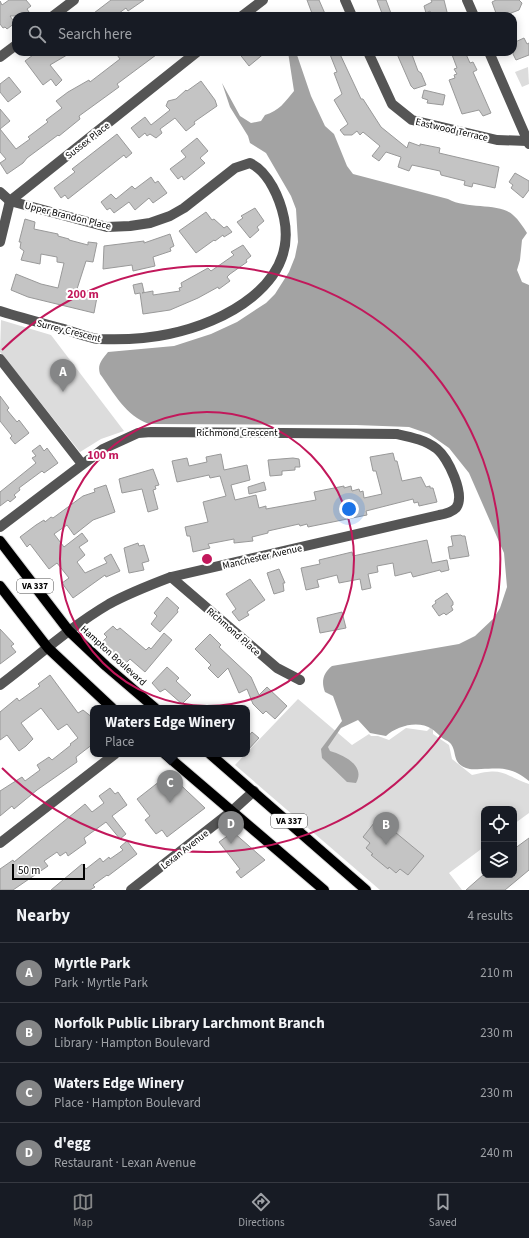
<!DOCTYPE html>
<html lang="en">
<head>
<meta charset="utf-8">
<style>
  body { margin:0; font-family:"Source Sans 3",sans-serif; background:#242831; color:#f1f3f6 }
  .controls { position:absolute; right:12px; bottom:12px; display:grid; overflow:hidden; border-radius:8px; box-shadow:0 2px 10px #0003 }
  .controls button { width:36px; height:36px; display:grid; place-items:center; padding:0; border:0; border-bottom:1px solid #363941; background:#171b24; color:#f1f3f6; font:20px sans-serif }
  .scale { position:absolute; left:12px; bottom:10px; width:73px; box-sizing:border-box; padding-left:4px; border:2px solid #000; border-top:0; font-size:11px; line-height:14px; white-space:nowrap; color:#000; -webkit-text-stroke:3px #fff; paint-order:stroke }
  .you { position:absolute; left:349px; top:509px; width:14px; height:14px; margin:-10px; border:3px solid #fff; border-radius:50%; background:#1a73e8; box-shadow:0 0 0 6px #1a73e833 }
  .badge { display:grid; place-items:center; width:26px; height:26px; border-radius:50%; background:#858687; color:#fff; font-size:13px; font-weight:700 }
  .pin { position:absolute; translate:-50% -33px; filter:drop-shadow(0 1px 2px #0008) }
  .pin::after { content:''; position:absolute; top:21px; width:14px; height:12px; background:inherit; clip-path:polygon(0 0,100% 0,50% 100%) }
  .popup { position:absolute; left:90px; top:705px; width:160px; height:52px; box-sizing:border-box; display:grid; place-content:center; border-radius:8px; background:#171b24; filter:drop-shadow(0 1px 3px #0005); font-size:13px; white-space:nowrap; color:#9ea1a6 }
  .popup b { font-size:15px; color:#f1f3f6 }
  .popup::after { content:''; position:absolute; left:50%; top:100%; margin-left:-8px; border:8px solid transparent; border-top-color:#171b24 }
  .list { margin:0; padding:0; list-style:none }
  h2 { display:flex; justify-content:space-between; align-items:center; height:52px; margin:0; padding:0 16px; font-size:17px }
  h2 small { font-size:13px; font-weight:400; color:#9ea1a6 }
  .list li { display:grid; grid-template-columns:26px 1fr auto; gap:12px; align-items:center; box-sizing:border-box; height:60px; padding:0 16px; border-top:1px solid #363941 }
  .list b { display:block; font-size:15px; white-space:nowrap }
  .list p { margin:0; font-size:13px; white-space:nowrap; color:#9ea1a6 }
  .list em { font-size:13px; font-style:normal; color:#9ea1a6 }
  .icon { flex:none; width:22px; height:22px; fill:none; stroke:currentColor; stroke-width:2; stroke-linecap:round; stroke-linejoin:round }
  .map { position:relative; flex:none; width:529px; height:890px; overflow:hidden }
  .search { position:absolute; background:#171b24; box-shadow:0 2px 10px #0003; left:12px; right:12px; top:12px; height:44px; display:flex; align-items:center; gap:10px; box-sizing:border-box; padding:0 14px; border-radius:12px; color:#9ea1a6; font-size:15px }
  .sheet { height:292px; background:#171b24 }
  nav { display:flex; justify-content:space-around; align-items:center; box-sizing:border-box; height:56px; border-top:1px solid #363941; background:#171b24; font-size:11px; color:#9ea1a6 }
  nav a { display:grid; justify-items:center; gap:2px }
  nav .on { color:#858687 }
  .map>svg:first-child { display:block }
</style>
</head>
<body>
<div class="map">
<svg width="529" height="890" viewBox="0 0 529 890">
  <rect width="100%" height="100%" fill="#fff"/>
  <g fill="#dcdcdc">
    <polygon points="528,67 529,84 522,87 515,72"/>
    <polygon points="1,320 51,335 124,431 101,439 80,452 0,352"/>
    <path d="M298 699 352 745 369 734 371 736H378L389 740 406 728 427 731 431 727 433 729V734L449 745 452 759 472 775C504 767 501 774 529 784V813L514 824V809H484V847L449 873 462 890H380L235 765Z"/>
  </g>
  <path fill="#a3a3a3" d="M288 52H296L311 96 325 126 334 134 347 166 353 174 448 199C468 210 499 202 513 215 519 220 523 227 527 233L522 240 520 260 517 270 522 282 529 285V781C512 767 502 768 481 769 476 769 471 770 466 768 452 763 457 752 451 744 448 740 444 740 441 737 438 734 435 731 432 729 418 720 397 726 386 736L370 733 358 720 341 728 328 747 330 751C344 755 366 766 356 783L347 782 322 758 321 749 342 721 333 696 325 692C321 682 323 673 332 666L459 644 475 636 494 618 500 608 507 587 504 553 469 473 449 448 429 434 409 427 356 425 149 424C126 416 114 393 100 374 97 364 102 360 108 352L174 346 211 334 237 322 266 303 275 294 289 272 295 257 298 242 296 209 291 196 266 153 250 143 248 136 230 107 222 83 240 116 251 123 261 121 265 115C279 111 285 102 294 91Z"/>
  <g fill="#c4c4c4" stroke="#999">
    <polygon points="9,0 26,0 31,6 27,9 29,12 23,16 10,16 15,23 7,29 5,27 3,28 0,24 0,1 2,5"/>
    <polygon points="111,0 144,0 128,11 126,8 115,16 90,16"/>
    <polygon points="307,0 319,0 326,16 313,16"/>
    <polygon points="377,0 386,0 392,16 383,16"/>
    <polygon points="431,0 444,0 448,16 432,16 430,11 426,13 424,6 432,2"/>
    <polygon points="496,0 519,0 522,3 519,10 503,16 497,16 492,2"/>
    <polygon points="524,38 527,44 529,43 529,55 516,60 513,54 513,43"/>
    <polygon points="37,52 72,52 50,65 62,80 56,86 51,79 43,85 25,61"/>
    <polygon points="115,52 160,52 117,84 119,87 79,116 80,119 59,136 58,135 27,158 23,163 7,174 0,163 6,159 0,152 0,109 10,121 0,129 16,149 30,139 28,137 48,122 46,120 62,108 56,101 68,92 89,80 90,82 120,59"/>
    <polygon points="238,52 266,52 249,66"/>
    <polygon points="329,52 339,52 361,99 363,99 381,127 407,148 409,142 420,146 420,144 440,148 439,153 499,167 495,188 473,183 472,187 464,185 465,181 441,175 440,171 412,165 409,171 398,167 401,157 386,152 379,161 372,156 380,146 363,132 360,135 357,131 352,135 344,135 340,130 348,124 334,100 342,94 334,73 337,72"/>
    <polygon points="402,52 411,52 418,71 421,73 426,85 414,89 411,86 397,54"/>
    <polygon points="451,52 465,52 470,63 473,62 477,70 473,72 491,113 483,116 479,110 462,114 449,80 455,78 454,75 457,74 454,69 457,68"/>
    <polygon points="9,77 21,92 8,102 0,92 0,84"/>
    <polygon points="201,81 215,100 217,106 194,122 195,124 186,131 175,118 160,129 162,133 156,138 150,134 147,136 145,133 139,138 131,128 145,117 151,125 170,110 166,106 168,101 176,99 186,90 187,91"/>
    <polygon points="424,90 445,95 443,105 427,103 428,100 422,98"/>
    <polygon points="117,134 132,153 126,158 124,155 68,199 65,195 61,198 54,188 75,172 72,169"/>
    <polygon points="197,138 208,151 200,158 205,163 184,180 182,176 178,179 170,169 186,157 181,151"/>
    <polygon points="515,173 529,181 529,190 523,198 511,188 513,185 509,182"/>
    <polygon points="151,177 155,183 158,181 167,193 153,203 149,198 135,210 129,202 114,213 110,208 107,210 101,202 111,194 116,199 132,186 135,189"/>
    <polygon points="255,208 264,221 257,227 259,230 250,238 237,222 243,218 241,216"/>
    <polygon points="206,212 212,220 214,219 224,228 227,226 232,232 224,237 223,235 215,241 214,240 196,253 179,231"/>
    <polygon points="25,219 35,222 34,229 58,234 58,236 69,239 69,240 88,245 88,242 97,243 93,262 86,261 77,289 86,291 86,295 97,297 94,313 28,297 11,290 16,274 41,284 58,288 64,263 57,262 57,257 41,254 40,264 21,260 24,251 20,248 21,242 19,242"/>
    <polygon points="170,234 174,246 170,248 171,251 153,257 155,266 133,271 132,265 103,269 104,246 144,241 144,243"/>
    <polygon points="243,245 251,256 246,260 247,262 230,274 227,277 230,281 219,289 218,287 198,298 170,310 143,314 140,293 135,294 133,285 142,283 144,292 142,293 153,291 153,295 180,291 179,288 182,287 181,283 208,268 211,271 234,255 231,252"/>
    <polygon points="0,396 9,408 7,410 17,422 19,420 29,433 15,444 10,438 12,436 0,421"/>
    <polygon points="40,445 44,451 47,448 58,463 44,473 42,471 19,488 20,490 14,495 16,497 10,502 8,500 0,506 0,492 36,463 32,458 36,456 32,451"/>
    <polygon points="393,453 395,461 397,461 402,481 421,477 426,487 430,486 430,488 433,488 437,502 419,506 418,502 414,503 413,499 366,511 367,515 308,527 307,524 300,526 299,524 268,531 268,533 252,537 253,541 234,543 234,539 208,544 210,548 193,552 190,536 187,536 185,527 208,522 203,502 226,496 220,476 210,478 209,475 177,482 172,461 187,458 189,466 207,462 206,457 221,454 224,470 247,465 250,480 231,485 235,500 256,495 259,508 266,506 266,509 316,500 314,492 344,486 344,488 351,486 352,491 359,489 360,492 363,491 364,498 382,494 376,471 373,471 370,457"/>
    <polygon points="293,458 299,459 300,467 295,467 295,470 282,471 282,475 270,476 268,460"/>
    <polygon points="153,469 159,485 155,486 156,489 153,490 158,509 148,512 142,489 122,493 119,479"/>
    <polygon points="264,482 266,490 249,494 248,487"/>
    <polygon points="106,485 115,512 93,520 74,535 67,525 54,534 64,547 82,533 88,541 79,547 85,555 77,562 85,573 107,563 104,558 111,554 120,571 106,577 105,575 73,598 62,583 69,578 57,563 49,569 30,544 27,547 20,537 36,525 44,520 45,522 51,517 53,518 83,496 95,492 94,489"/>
    <polygon points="461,535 462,536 465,536 469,556 450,559 448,547 453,546 451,536"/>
    <polygon points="427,540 432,563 447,560 449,570 441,572 440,570 413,577 411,572 395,576 393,563 377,566 378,572 368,574 371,588 362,590 360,579 339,583 337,575 317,580 319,587 306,590 301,568 320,564 319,560 352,552 353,556"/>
    <polygon points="138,543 139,546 144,545 149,561 142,563 144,570 129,573 124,548"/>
    <polygon points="279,569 285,583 283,583 284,591 274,594 267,573"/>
    <polygon points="250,579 265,600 247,612 249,615 239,621 232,612 236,609 226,594"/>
    <polygon points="447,593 453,602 453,605 451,606 453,610 446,615 444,613 439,616 432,606 436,603 435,601"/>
    <polygon points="167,597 179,608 177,610 178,612 160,632 151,624 157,616 154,613"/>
    <polygon points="342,612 346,628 320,633 317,618"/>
    <polygon points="113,626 117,630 120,628 146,650 149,647 151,649 164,633 172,640 145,672 130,659 126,663 102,642 107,637 104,634"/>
    <polygon points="0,629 14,644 11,646 16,652 0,664"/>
    <polygon points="210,634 221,645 219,647 251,677 259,695 267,687 287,706 275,719 266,711 263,714 253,704 247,689 239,693 228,668 218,678 208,668 211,665 195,649"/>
    <polygon points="167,667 179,678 176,681 191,695 182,704 165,689 160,692 152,683"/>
    <polygon points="50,675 78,713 83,710 93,718 93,744 76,757 77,762 37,790 14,809 12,806 0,816 0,791 22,777 25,781 40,770 37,765 49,757 52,760 71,745 70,744 78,738 67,724 58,730 41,708 21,723 33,739 26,746 19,751 7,735 0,740 0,712 17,698 19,701 40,686 38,684"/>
    <polygon points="252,732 259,738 247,751 247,738"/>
    <polygon points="169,774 205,808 167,837 162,830 156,834 145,820 150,816 137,799"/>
    <polygon points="110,788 115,794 118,792 127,805 112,816 126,834 120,839 106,822 84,838 86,843 68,856 66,852 60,856 57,852 44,861 48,866 13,890 0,890 0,869 13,860 14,862 85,804 92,812 104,803 99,796"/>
    <polygon points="378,818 424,856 408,875 400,869 396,873 389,867 388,869 371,855 373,854 366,848 370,843 363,837"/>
    <polygon points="233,832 265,860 241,878 236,872 240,869 219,842"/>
    <polygon points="529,838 529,870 505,890 466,890 483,875 514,875 514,849"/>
    <polygon points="127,841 137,854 108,876 107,875 93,885 95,887 90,890 51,890 82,864 86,869 100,858 103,862 109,857 110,859 123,850 120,847"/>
  </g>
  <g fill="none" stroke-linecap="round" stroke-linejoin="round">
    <defs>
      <g id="major">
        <polyline points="0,541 69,631 106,666 155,708"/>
        <polyline points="0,586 48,648 112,708"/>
        <polyline points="165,754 324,890"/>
        <polyline points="210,754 366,890"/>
      </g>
    </defs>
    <use href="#major" stroke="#dbdbdb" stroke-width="12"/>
    <g stroke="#555" stroke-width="10">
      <polyline points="345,0 352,16"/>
      <polyline points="467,0 474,16"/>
      <polyline points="53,16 74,0"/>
      <polyline points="242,16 263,0"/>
      <polyline points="368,52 392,104 412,120 497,140 527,141"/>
      <polyline points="489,52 529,144"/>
      <polyline points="0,57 16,45"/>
      <path d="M0 192 10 201 107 227 130 226 150 223 170 216 184 208 235 168 250 163C269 172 280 199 284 218 298 285 223 323 169 334 146 339 122 340 99 339 89 338 77 333 67 330 45 324 22 318 0 311"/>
      <polyline points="0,242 10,201 197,52"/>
      <polyline points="0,359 82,464"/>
      <path d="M0 527 103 449 138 433 151 432 397 434C411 437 426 440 437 449 448 458 466 495 456 508 452 512 445 514 439 515L171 577C150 585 129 593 109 604 70 627 36 658 0 685"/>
      <polyline points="171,577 277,668 300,680"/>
      <polyline points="0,843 115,754"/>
      <polyline points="131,890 232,811 254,791"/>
    </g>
    <use href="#major" stroke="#000" stroke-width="10"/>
  </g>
  <g fill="none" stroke="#c2185b" stroke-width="2">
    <circle cx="207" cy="559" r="147"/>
    <path d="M2 350A293 293 0 1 1 2 768"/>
  </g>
  <g text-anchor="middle" stroke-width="4" stroke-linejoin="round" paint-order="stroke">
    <g fill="#fff" stroke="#4c4c4c" stroke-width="1">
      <rect x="17" y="579" width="36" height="14" rx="3"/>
      <rect x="271" y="814" width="36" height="14" rx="3"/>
    </g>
    <g font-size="9" font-weight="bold" fill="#000">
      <text x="35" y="589">VA 337</text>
      <text x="289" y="824">VA 337</text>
    </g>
    <g font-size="10" fill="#000" stroke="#fff">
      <text transform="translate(452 129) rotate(13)" y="4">Eastwood Terrace</text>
      <text transform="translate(87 140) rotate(-38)" y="4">Sussex Place</text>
      <text transform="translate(68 215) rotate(14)" y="4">Upper Brandon Place</text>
      <text transform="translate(69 330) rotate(14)" y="4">Surrey Crescent</text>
      <text x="237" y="436">Richmond Crescent</text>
      <text transform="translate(262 556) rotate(-13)" y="4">Manchester Avenue</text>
      <text transform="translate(234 631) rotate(41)" y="4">Richmond Place</text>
      <text transform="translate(114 655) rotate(42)" y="4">Hampton Boulevard</text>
      <text transform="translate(184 849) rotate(-38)" y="4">Lexan Avenue</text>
    </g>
  </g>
  <circle cx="207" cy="559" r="6" fill="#c2185b" stroke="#fff" stroke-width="2"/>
  <g font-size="12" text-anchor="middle" font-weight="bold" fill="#c2185b" stroke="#fff" stroke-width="4" stroke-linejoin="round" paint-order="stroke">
    <text x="83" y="298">200 m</text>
    <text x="103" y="459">100 m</text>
  </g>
</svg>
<div class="controls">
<button><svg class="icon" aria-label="locate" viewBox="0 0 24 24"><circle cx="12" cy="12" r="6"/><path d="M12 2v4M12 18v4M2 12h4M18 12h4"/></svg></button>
<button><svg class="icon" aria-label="layers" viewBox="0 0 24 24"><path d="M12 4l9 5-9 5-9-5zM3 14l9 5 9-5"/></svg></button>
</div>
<div class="scale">50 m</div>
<div class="you"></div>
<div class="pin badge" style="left:63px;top:392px">A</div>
<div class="pin badge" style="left:386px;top:845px">B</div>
<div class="pin badge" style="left:170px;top:803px">C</div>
<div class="popup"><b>Waters Edge Winery</b>Place</div>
<div class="pin badge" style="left:231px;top:844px">D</div>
<div class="search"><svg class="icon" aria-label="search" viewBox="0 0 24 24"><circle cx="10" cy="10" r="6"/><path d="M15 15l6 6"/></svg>Search here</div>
</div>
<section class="sheet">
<h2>Nearby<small>4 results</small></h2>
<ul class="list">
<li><span class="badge">A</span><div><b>Myrtle Park</b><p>Park · Myrtle Park</p></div><em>210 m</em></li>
<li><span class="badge">B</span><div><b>Norfolk Public Library Larchmont Branch</b><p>Library · Hampton Boulevard</p></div><em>230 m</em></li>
<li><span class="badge">C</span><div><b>Waters Edge Winery</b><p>Place · Hampton Boulevard</p></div><em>230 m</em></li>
<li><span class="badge">D</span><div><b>d'egg</b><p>Restaurant · Lexan Avenue</p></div><em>240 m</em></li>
</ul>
</section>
<nav>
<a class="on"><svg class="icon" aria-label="map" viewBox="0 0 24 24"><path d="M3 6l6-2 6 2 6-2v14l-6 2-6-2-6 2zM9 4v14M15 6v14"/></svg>Map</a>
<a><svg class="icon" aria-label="directions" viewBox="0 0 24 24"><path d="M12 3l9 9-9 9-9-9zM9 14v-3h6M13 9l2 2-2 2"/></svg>Directions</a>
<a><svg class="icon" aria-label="saved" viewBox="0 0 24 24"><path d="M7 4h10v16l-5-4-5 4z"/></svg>Saved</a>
</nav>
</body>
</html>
